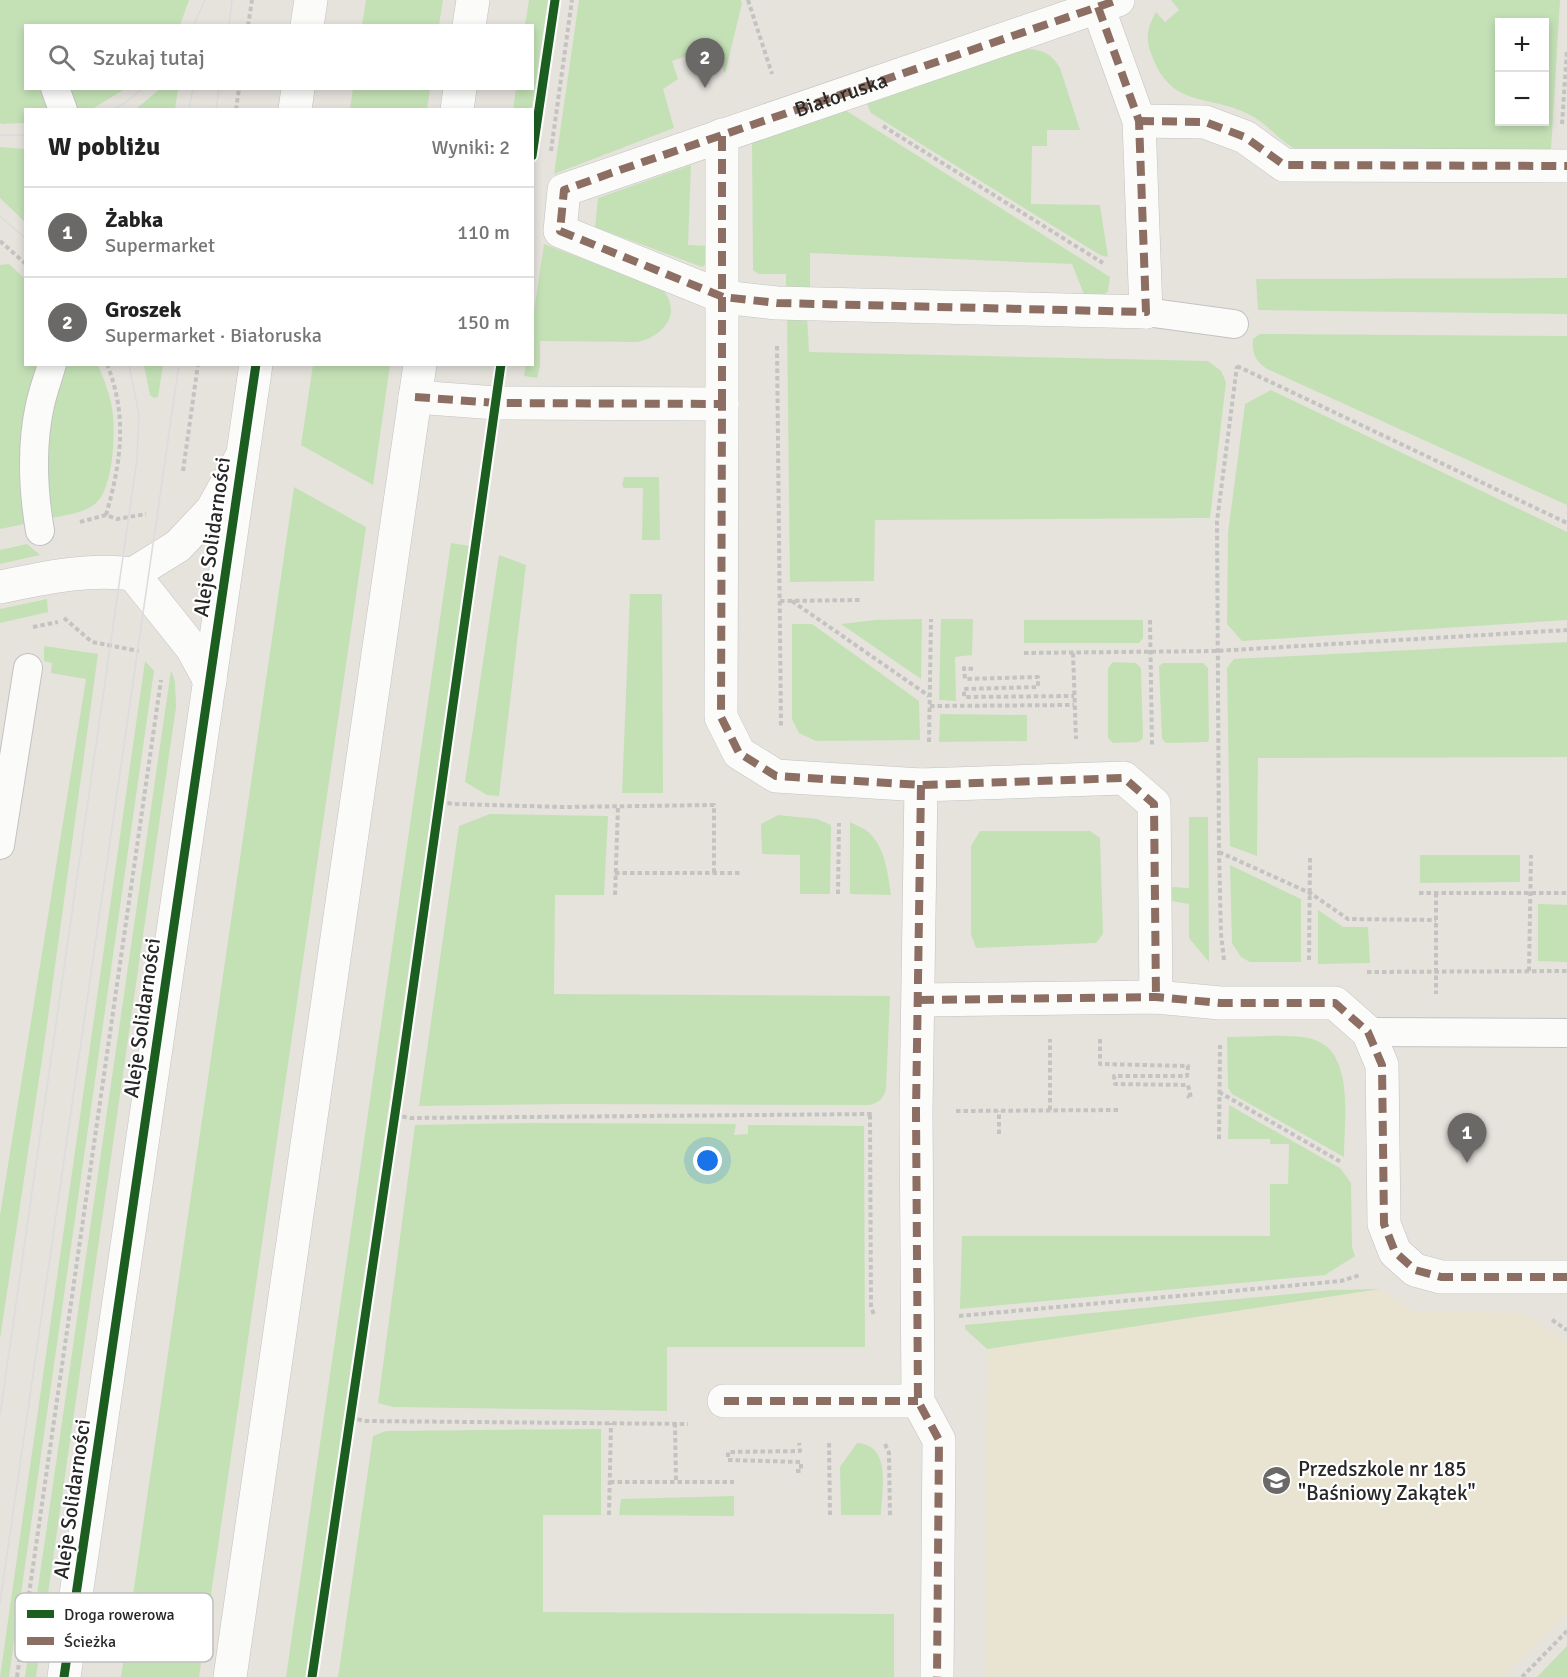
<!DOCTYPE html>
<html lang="pl">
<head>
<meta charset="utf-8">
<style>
  body { margin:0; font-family:Signika,sans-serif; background:#f6f6f6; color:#222 }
  .controls { position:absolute; right:18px; top:18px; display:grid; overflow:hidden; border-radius:0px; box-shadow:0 3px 9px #0003 }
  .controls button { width:54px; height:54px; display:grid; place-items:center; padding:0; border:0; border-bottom:2px solid #e0e0e0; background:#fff; color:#222; font:30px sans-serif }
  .you { position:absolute; left:708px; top:1161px; width:21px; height:21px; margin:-15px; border:4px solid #fff; border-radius:50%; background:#1a73e8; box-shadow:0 0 0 9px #1a73e833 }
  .badge { display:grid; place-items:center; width:39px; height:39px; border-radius:50%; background:#6a6967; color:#fff; font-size:20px; font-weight:700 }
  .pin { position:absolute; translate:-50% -50px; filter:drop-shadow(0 2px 3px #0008) }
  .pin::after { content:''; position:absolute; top:32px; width:21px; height:18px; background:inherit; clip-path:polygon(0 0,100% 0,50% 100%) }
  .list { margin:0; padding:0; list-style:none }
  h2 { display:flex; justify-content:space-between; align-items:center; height:78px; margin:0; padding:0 24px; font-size:26px }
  h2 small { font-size:20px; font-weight:400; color:#767676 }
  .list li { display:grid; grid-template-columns:39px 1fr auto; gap:18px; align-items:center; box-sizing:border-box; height:90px; padding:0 24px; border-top:2px solid #e0e0e0 }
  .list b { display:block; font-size:22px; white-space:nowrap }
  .list p { margin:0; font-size:20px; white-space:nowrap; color:#767676 }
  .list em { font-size:20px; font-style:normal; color:#767676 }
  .icon { flex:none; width:33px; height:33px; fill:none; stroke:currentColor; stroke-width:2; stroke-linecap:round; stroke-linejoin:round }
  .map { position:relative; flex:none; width:1567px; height:1677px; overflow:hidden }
  .search { position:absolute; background:#fff; box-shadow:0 3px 9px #0003; left:24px; top:24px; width:510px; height:66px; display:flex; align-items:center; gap:15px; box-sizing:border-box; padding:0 21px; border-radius:0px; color:#767676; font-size:22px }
  .panel { position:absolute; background:#fff; box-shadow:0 3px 9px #0003; left:24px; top:108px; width:510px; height:258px; border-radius:0px }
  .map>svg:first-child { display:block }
</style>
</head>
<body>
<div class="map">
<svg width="1567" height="1677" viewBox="0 0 1567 1677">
  <rect width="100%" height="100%" fill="#e6e3dd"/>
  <polygon fill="#e9e3d1" points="1380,1289 1413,1311 1523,1313 1567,1343 1567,1613 1502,1677 985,1677 987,1349 1000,1342"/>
  <g fill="#c4e1b6" fill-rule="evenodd">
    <polygon points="0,0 189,0 180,25 26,26 26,88 125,89 92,109 26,110 25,123 2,124 0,123"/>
    <polygon points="366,0 443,0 439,25 362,25"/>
    <polygon points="529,0 548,0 532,109 513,109 516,89 532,88 532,26 525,25"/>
    <polygon points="579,0 741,0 742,3 725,74 715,46 672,61 678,79 663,89 674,128 554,174"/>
    <path d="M1171 0H1560L1551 150 1299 151C1281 143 1268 124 1250 115 1208 93 1173 110 1152 56 1145 39 1147 28 1156 12L1165 22 1179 10ZM1500 22H1544V122H1500Z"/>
    <path d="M1032 49C1046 51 1053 56 1060 68L1080 130H1047V146H1032L1031 204 1100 205 1108 257 1100 255 871 113 866 102 1023 50Z"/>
    <polygon points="160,89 178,89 175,109 136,109"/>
    <polygon points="353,89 353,88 430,89 427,109 350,109"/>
    <polygon points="845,110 1110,277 1108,291 1101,299 1085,297 1072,264 810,253 810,290 786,290 786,274 758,274 753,270 752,143"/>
    <polygon points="0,147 25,149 25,222 0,198"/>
    <polygon points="691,165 688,245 708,246 706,264 702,267 595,227 598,198"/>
    <path d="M544 244 662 289C683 312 664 337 637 342L540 341V366L537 378 524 376 526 365 532 364 533 318Z"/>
    <polygon points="9,264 25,279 26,364 38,365 23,434 20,465 24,524 0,529 0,265"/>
    <polygon points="1567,278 1567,314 1258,310 1256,279"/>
    <polygon points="787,315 807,316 809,352 1208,361 1221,371 1226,382 1210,518 875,520 874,581 790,582"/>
    <path d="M1260 334 1567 336V505L1267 369C1255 360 1252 354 1253 339Z"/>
    <path d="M66 365H97L99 367C105 383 112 399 113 416 115 437 113 490 95 504 84 513 66 515 52 518 50 504 47 490 47 476 45 438 54 400 66 365Z"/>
    <polygon points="144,365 163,365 158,397 154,398 150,395"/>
    <polygon points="313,365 390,365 373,485 301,445"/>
    <polygon points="1271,390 1567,532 1567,620 1242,641 1227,624 1228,533 1245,404"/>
    <polygon points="624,477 659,477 660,540 642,540 643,488 624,488 622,485"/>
    <polygon points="294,487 366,527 199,1677 121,1677"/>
    <polygon points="451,543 470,546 306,1677 286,1677"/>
    <polygon points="27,544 40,555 0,564 0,550"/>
    <polygon points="499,555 526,565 499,796 487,795 465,782"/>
    <polygon points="630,594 662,594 663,793 622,793"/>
    <polygon points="47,599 48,612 0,623 0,609"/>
    <polygon points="922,619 921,679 841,624 875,620"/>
    <polygon points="941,619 973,619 972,655 955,657 956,701 939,700"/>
    <polygon points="1024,620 1143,620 1143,638 1139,643 1024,643"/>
    <polygon points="792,624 812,624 919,701 920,740 816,741 799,733 792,719"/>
    <polygon points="1567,642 1567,757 1258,758 1257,856 1230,846 1227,668 1234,659"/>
    <polygon points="44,646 98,654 44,1046 0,1339 0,1215 86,679 51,673 52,663 44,661"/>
    <polygon points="145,661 154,671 9,1677 0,1677"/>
    <polygon points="1113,662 1136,663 1141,668 1143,738 1139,742 1113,743 1108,738 1108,668"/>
    <polygon points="1163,663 1203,663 1208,668 1209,738 1208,742 1166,743 1162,739 1159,666"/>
    <polygon points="171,670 175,682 176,707 36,1677 25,1677"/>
    <polygon points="940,714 1027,715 1027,741 939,742"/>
    <path d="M490 814 608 816 604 895H555L554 994 890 996 886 1089C883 1099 879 1103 869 1105L571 1104 419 1106 459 826Z"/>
    <polygon points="778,815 817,819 831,825 830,894 800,894 800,855 762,854 761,824"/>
    <polygon points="1189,817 1208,817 1209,962 1189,938 1189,904 1171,901 1171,887 1189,888"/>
    <path d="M850 822C855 825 862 827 867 831 885 845 888 874 891 895L850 894Z"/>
    <polygon points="980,831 1090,831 1100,838 1103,934 1096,943 976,948 971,934 971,846"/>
    <polygon points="1420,855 1520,855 1520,882 1420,883"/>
    <polygon points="1230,865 1301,899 1301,962 1250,962 1241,957 1232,943"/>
    <polygon points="1538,904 1567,905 1567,962 1538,961"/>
    <polygon points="1318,910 1343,927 1368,927 1370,963 1318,964"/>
    <path d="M1227 1037C1248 1037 1297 1033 1315 1040 1355 1054 1344 1122 1344 1157L1232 1094 1228 1088Z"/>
    <polygon points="1229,1105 1340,1168 1351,1183 1352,1247 1355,1256 1325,1275 960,1309 962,1236 1270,1236 1270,1184 1288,1184 1289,1144 1270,1144 1270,1139 1228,1139"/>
    <polygon points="531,1123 736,1124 734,1135 748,1134 748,1125 864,1126 865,1347 667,1347 667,1411 393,1407 378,1403 415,1125"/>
    <polygon points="1380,1289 987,1349 965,1329 965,1325 1332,1290"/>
    <polygon points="601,1429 601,1515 543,1515 543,1612 894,1614 894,1677 338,1677 373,1436 386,1431"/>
    <path d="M857 1443C892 1445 882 1490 881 1515H841L840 1467Z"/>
    <polygon points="734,1496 734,1516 619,1515 621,1499"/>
    <polygon points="1567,1646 1567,1677 1537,1677"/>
  </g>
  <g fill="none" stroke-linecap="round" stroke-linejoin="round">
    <defs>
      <g id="service">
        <polyline points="55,88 63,110"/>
        <polyline points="1146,312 1234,324"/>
        <path d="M40 531C33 490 31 446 40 405 43 391 48 378 52 364"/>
        <polyline points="0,845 28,668"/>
        <polyline points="1368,1032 1567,1033"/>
      </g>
      <g id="pedestrian">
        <polyline points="1098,7 1139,121 1146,312"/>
        <polyline points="1139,121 1205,122 1245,137 1284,165 1567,166"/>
        <path id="s1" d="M723 297 560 231 564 190 1118 0"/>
      </g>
      <g id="minor">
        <polyline points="723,297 777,303 1146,312"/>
        <polyline points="415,397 496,403 722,404 721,717 739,753 776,776 921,785 1124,778 1154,804 1156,997"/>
        <polyline points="722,404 722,135"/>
        <path d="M0 587C45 578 87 568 133 574"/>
        <polyline points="210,681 192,648 133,574 178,546 212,510 242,456"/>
        <polyline points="921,785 916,1111 918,1401 939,1440 937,1677"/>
        <polyline points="919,1000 1156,997 1220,1003 1335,1003 1368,1032 1382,1065 1384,1224 1395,1252 1415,1270 1441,1277 1567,1277"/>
        <polyline points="724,1401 918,1401"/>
      </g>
      <g id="tertiary">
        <polyline points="307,26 311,0"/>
        <polyline points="469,26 473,0"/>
        <polyline points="295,110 298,88"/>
        <polyline points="457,110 460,88"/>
        <polyline points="64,1677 256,364"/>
        <polyline points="230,1677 420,364"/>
      </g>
    </defs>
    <use href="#service" stroke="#c3c2c3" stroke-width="30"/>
    <use href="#pedestrian" stroke="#c3c2c3" stroke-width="34"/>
    <use href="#minor" stroke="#c3c2c3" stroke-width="34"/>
    <use href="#tertiary" stroke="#c3c2c3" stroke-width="34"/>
    <g stroke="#c4c3c2" stroke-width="4" stroke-dasharray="4.5 3" stroke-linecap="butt">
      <polyline points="748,0 772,74"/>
      <polyline points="248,26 252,0"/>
      <polyline points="236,110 239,88"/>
      <polyline points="1562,124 1567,50"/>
      <polyline points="883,126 1103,263"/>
      <polyline points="551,151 572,0"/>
      <polyline points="0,241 26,264"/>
      <polyline points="777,346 781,728"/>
      <polyline points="1237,366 1567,523"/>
      <polyline points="183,471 198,364"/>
      <path d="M106 515C121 462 128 417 107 364"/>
      <polyline points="80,522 106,515 117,519 146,514"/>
      <polyline points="780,601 861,600"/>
      <polyline points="792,601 929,696"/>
      <polyline points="64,618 92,642 139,651"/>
      <polyline points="1150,620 1152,746"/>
      <polyline points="33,627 58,622"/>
      <polyline points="1024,653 1216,651 1567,630"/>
      <polyline points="1073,653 1076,739"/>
      <polyline points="973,669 964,668 965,679 1038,677 1038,687 964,689 964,697 1074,696"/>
      <polyline points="930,706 1074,705"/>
      <polyline points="929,742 931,619"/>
      <polyline points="440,802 454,804 563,807 714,805 714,873"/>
      <polyline points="1219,852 1310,893 1348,919 1436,920"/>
      <polyline points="615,873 742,873"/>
      <polyline points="1419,893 1567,893"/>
      <polyline points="1436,893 1436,994"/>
      <polyline points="838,894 839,823"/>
      <polyline points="615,895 618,806"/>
      <polyline points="1224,960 1221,934 1219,852 1217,521 1237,366"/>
      <polyline points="1309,960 1310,857"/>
      <polyline points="1529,971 1531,855"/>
      <polyline points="1367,972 1567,971"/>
      <polyline points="1100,1039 1100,1064 1188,1066 1187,1076 1114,1076 1115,1084 1188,1085 1191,1098 1187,1096"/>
      <polyline points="1219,1092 1341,1162"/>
      <polyline points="1050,1110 1050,1039"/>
      <polyline points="956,1111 1119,1110"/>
      <polyline points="395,1115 410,1118 874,1114"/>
      <polyline points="870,1115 871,1307 874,1315"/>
      <polyline points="999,1134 999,1111"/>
      <polyline points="1219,1139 1220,1045"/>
      <polyline points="959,1316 1341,1281 1360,1275"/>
      <polyline points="1552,1320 1567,1330"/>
      <polyline points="350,1418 366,1421 688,1424"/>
      <polyline points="675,1423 676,1482"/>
      <polyline points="829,1443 830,1515"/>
      <polyline points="885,1444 889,1453 890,1517"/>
      <polyline points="796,1471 801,1471 801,1462 728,1460 728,1452 800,1451 799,1443"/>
      <polyline points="610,1482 734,1482"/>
      <polyline points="609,1515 611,1423"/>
      <polyline points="17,1677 161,680"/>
      <polyline points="1522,1677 1567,1631"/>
    </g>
    <use href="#service" stroke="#fbfbfa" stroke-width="28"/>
    <use href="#pedestrian" stroke="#fbfbfa" stroke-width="33"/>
    <use href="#minor" stroke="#fbfbfa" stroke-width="33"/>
    <use href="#tertiary" stroke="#fbfbfa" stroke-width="33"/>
    <g stroke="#dcdbdd" stroke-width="1.5">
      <polyline points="193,26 205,0"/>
      <polyline points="229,26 232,0"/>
      <polyline points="112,110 125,103 143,88"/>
      <polyline points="189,110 193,88"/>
      <polyline points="216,110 219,88"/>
      <polyline points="0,135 26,135"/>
      <polyline points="0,216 26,239"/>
      <polyline points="0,1415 137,459 139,415 129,364"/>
      <polyline points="0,1603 179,364"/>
    </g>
    <g stroke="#8d6e63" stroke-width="8" stroke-dasharray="15 8" stroke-linecap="butt">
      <polyline points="1098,7 1139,121 1146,312 777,303 723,297 560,231 564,190 611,173 1118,0"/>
      <polyline points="1139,121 1205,122 1245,137 1284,165 1567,166"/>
      <polyline points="415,397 496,403 722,404 721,717 739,753 776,776 921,785 1124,778 1154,804 1156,997"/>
      <polyline points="722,404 722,135"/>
      <polyline points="921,785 916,1111 918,1401 939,1440 937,1677"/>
      <polyline points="919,1000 1156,997 1220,1003 1335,1003 1368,1032 1382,1065 1384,1224 1395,1252 1415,1270 1441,1277 1567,1277"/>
      <polyline points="724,1401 918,1401"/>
    </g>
    <defs>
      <g id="cycleway">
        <polyline points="532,156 555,0"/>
        <polyline points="64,1677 256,364"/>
        <polyline points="312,1677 401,1073 501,364"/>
      </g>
    </defs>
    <use href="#cycleway" stroke="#fff" stroke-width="13"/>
    <use href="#cycleway" stroke="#1b5e20" stroke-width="9"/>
  </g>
  <defs>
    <symbol id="school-disc" viewBox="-11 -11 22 22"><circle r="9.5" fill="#6a6967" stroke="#fff"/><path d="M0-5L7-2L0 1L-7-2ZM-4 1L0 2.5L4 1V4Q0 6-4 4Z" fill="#fff"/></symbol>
  </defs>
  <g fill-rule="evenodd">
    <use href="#school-disc" x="1260" y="1464" width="33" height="33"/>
  </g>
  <g text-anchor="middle" stroke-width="4.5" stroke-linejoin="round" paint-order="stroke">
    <g font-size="21" fill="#272727" stroke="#fff">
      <text dy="7" stroke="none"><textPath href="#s1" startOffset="510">Białoruska</textPath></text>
      <text transform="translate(212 537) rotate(-82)" y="7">Aleje Solidarności</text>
      <text transform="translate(142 1018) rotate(-82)" y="7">Aleje Solidarności</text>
      <text transform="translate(72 1499) rotate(-82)" y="7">Aleje Solidarności</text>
    </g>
    <g font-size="21" fill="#272727" stroke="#fff" text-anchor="start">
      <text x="1298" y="1476">Przedszkole nr 185<tspan x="1298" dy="24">"Baśniowy Zakątek"</tspan></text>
    </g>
  </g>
  <rect x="15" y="1593" width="198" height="69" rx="9" fill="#fff" stroke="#bebebe" stroke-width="1.5"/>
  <rect x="27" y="1610" width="27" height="8" fill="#1b5e20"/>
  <rect x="27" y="1637" width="27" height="8" fill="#8d6e63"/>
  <g font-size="16" fill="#272727">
    <text x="64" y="1620">Droga rowerowa</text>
    <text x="64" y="1647">Ścieżka</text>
  </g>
</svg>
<div class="controls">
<button>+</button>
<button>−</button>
</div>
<div class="you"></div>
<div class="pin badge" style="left:1467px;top:1163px">1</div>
<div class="pin badge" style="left:705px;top:88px">2</div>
<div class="search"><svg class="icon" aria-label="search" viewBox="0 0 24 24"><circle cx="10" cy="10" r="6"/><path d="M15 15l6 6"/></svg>Szukaj tutaj</div>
<section class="panel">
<h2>W pobliżu<small>Wyniki: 2</small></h2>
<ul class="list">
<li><span class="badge">1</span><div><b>Żabka</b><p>Supermarket</p></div><em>110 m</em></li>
<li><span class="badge">2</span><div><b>Groszek</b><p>Supermarket · Białoruska</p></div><em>150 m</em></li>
</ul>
</section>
</div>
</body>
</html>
